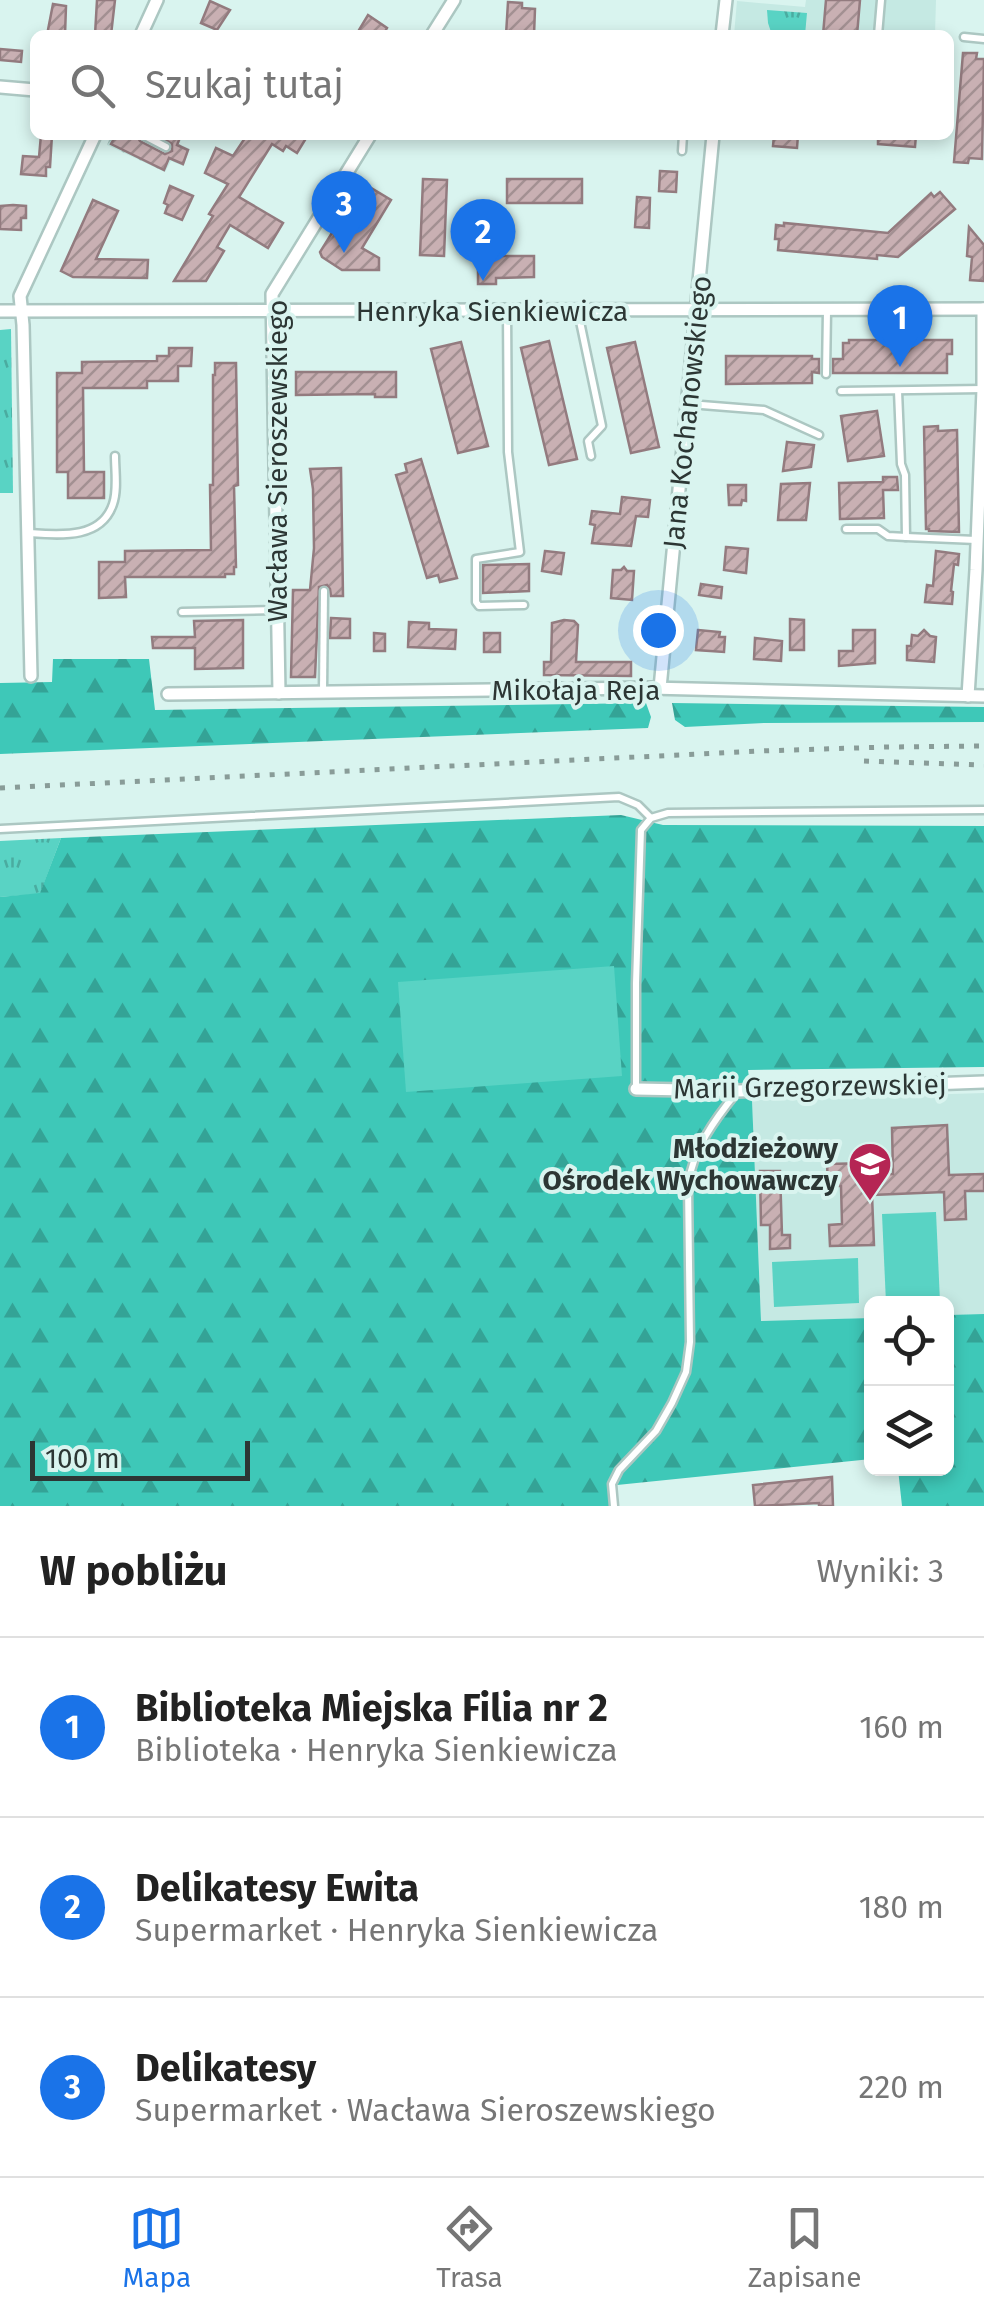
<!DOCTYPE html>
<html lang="pl">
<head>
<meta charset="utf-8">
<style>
  body { margin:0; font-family:"Fira Sans",sans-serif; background:#f6f6f6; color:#222 }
  .controls { position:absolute; right:30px; bottom:30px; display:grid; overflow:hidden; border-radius:15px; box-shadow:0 5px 15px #0003 }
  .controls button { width:90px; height:90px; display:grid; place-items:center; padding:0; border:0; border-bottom:2px solid #e0e0e0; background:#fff; color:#222; font:50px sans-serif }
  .scale { position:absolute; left:30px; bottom:25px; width:220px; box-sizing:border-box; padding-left:10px; border:5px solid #2c3634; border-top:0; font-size:28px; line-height:35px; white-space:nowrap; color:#2c3634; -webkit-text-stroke:8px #d9f4ef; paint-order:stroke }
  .you { position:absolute; left:658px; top:630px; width:35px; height:35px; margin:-25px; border:8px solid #fff; border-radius:50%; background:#1a73e8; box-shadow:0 0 0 15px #1a73e833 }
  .badge { display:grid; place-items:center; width:65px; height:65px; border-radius:50%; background:#1a73e8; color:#fff; font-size:32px; font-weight:700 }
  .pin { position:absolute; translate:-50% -82px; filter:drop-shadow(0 2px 5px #0008) }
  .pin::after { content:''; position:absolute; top:52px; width:35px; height:30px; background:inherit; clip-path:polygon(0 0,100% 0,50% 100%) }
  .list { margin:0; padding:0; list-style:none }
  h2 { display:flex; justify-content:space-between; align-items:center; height:130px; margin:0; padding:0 40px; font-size:42px }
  h2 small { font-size:32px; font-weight:400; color:#767676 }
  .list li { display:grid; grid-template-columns:65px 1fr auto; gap:30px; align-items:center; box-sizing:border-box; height:180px; padding:0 40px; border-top:2px solid #e0e0e0 }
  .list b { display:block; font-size:38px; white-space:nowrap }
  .list p { margin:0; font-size:32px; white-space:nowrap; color:#767676 }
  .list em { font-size:32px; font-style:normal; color:#767676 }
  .icon { flex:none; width:55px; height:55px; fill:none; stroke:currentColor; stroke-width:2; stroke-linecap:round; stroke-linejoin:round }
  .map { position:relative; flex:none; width:984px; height:1506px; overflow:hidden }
  .search { position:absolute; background:#fff; box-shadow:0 5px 15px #0003; left:30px; right:30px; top:30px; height:110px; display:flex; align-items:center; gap:25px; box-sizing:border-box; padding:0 35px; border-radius:15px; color:#767676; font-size:38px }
  .sheet { height:670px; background:#fff }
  nav { display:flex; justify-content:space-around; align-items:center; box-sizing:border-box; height:140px; border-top:2px solid #e0e0e0; background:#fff; font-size:28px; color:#767676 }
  nav a { display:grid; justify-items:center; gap:5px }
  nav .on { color:#1a73e8 }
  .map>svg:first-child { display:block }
</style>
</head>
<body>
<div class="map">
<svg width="984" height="1506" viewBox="0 0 984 1506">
  <defs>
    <pattern id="industrial-furrows" width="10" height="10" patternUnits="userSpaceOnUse" patternTransform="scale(2.5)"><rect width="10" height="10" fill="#c5e9e3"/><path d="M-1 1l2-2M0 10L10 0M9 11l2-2" fill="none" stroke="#a9c8c3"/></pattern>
    <pattern id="grass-tufts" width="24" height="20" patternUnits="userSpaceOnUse" patternTransform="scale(2.5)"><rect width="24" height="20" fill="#59d3c4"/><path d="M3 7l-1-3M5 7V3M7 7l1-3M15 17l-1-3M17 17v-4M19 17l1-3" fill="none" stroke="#4aaca0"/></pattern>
    <pattern id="forest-firs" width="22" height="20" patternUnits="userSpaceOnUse" patternTransform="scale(2.5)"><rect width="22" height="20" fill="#3ec8b8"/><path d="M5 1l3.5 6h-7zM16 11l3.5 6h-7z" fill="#34a396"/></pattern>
    <pattern id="building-hatch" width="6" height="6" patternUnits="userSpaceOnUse" patternTransform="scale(2.5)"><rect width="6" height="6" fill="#c9b0b3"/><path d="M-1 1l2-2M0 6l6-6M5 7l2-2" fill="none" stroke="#a39092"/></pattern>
  </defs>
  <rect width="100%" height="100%" fill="#d9f4ef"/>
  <g fill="#c5e9e3">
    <polygon points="806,0 936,0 935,35 734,35 737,1 805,7"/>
    <polygon points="984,1093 984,1314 947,1315 946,1304 872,1304 871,1318 761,1322 752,1100"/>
  </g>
  <polygon fill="url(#industrial-furrows)" points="111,135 183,135 179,144 190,149 183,166 171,161 165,172 107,145"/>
  <g fill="url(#grass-tufts)">
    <polygon points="767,10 807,13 805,35 772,35 768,23"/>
    <polygon points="11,329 13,493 0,493 0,330"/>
    <polygon points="61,838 40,894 0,897 0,841"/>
  </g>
  <g fill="url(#forest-firs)">
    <polygon points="53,659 149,659 155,710 646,703 651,717 648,728 0,754 0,683 52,682"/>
    <polygon points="672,703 984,707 984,722 764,723 685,727 675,720"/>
    <polygon points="621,815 663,825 984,826 984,1067 748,1070 752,1100 761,1321 871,1318 871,1459 617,1485 617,1506 0,1506 0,897 40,893 61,838"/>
    <polygon points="984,1314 984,1506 902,1506 898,1469 946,1468 947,1315"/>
  </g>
  <g fill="#59d3c4">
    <polygon points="614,966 622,1076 406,1092 398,982"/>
    <polygon points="936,1212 940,1302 886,1303 882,1214"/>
    <polygon points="858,1258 859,1303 774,1307 772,1262"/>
  </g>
  <g fill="url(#building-hatch)" stroke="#937b7f" stroke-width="2.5">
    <polygon points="97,0 115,0 111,35 95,35"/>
    <polygon points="826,0 860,0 857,35 823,35"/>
    <polygon points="210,1 230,10 217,30 201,23"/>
    <polygon points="508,2 522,3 522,8 535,9 534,35 506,35"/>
    <polygon points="53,4 66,6 65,35 47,35"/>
    <polygon points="368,15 387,28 383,35 356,35"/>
    <polygon points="0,49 22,51 21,62 0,60"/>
    <polygon points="963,53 977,53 976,59 984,59 982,159 969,158 968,163 954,162"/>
    <polygon points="41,135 52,135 50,167 46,167 46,176 21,174 23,156 39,157"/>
    <polygon points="116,135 136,135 140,141 165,154 172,151 172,144 158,135 181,135 177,145 188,150 183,164 169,158 164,170 111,144"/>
    <polygon points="247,135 308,135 297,153 286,146 283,151 272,144 239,197 283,223 268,248 230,225 217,247 224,251 206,281 174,281 213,216 209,214 228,184 205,173 216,148 233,156"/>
    <polygon points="774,135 798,135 797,148 773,146"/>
    <polygon points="878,135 916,135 915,147 878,144"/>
    <polygon points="660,171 677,172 676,192 659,191"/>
    <polygon points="423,179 447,180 444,256 420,255"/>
    <rect x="507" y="179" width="75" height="24"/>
    <polygon points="363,183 391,200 362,248 379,258 379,270 342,270 322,257 320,252"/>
    <polygon points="170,186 193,196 182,220 165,213 168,205 164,203"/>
    <polygon points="940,192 955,209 898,257 877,255 877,259 778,250 779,239 775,239 776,225 784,226 784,223 888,233 931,193 934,197"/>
    <polygon points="637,197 650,198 649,228 635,227"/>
    <polygon points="93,200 118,211 96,259 148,260 147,278 73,277 61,271"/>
    <polygon points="13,205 26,206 26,218 21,218 21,230 0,229 0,206"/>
    <polygon points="969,227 984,245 984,281 970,280 972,257 967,256"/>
    <polygon points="478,229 493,229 496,256 534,256 534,277 496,278 496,284 478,284"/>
    <polygon points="849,340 952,340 952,354 947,354 947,373 833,373 833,359 843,359 843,343 849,343"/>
    <polygon points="549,341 577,459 549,465 521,348"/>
    <polygon points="461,342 488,446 458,453 431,349"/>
    <polygon points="635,342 659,447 631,453 607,348"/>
    <polygon points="169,348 192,348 191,366 178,366 178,381 147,381 147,388 83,388 84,472 104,472 104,498 68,498 68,472 57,472 57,373 82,373 82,362 157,361 157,356 169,356"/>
    <polygon points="726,356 812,356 812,359 819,359 819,373 812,372 812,383 726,384"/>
    <polygon points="215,363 236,363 238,485 234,486 236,567 234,567 234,574 225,574 225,577 125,577 126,597 99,598 99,562 125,562 125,551 211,550 210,485 213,485 213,375 215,375"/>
    <polygon points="296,372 396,372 396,397 375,397 375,394 296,395"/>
    <polygon points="877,411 884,456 848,461 841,416"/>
    <polygon points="938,426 938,431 957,430 959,532 929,531 929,529 926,529 924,427"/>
    <polygon points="787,442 814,445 811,467 783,471"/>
    <polygon points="421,459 457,578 440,582 438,575 427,578 396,475 407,472 405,464"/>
    <polygon points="341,468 343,596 331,596 330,589 327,585 319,587 315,677 291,677 293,590 310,590 314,548 313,489 310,469"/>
    <polygon points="883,477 897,477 898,490 883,490 884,518 840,519 839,483 883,482"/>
    <polygon points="810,483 806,520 778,520 781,484"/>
    <polygon points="728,485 746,485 746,501 742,500 741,505 729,505"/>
    <polygon points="622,497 650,500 648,517 636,516 631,546 592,543 595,525 590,524 592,511 620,514"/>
    <polygon points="726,547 748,549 746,573 724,570"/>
    <polygon points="545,551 564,553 561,574 542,571"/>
    <polygon points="936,551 959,554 958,565 954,564 951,591 953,592 952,604 925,602 927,585 933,586"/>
    <polygon points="529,564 529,591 483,593 483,565"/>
    <polygon points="624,567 627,571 634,571 632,600 611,598 613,570 621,570"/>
    <polygon points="701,584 722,587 721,598 699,595"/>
    <polygon points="331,618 350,619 350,638 330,638"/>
    <polygon points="790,619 804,620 804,650 790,650"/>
    <polygon points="243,620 243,668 195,669 195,648 153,648 152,637 195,637 194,621"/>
    <polygon points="564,620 574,621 578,625 576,662 631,662 631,676 544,675 544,662 551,662 552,623"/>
    <polygon points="409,622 429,623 429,629 456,630 455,649 408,647"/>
    <polygon points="698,630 720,632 719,637 725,637 724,652 696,650"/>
    <polygon points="853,630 875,630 875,663 839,666 839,651 853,651"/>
    <polygon points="924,630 930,636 936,637 934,662 907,660 907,646 911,646 912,635 918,636"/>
    <polygon points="374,633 385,634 385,651 374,651"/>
    <rect x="484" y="633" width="16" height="19"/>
    <polygon points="755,638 782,641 781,661 754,659"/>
    <polygon points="947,1125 949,1175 984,1174 984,1191 965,1191 966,1219 945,1220 944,1192 872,1195 874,1245 830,1246 829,1225 842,1224 841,1186 828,1186 827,1164 871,1163 871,1175 893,1174 892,1128"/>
    <polygon points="760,1171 780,1171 782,1235 790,1235 790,1248 770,1249 770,1225 761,1225"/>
    <polygon points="832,1477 833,1506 819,1506 819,1503 755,1506 753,1485"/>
  </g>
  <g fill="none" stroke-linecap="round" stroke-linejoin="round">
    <defs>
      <g id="service">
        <polyline points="878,35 881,0"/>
        <polyline points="964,37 984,39"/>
        <polyline points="143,135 166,147"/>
        <polyline points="682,151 683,135"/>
        <polyline points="507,312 508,452 520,552 476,559 476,602 479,606 524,605"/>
        <polyline points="578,312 602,426 588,441 591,456"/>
        <polyline points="826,374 827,311"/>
        <polyline points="841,391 983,389"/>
        <polyline points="898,391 901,464 905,475 906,537"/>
        <polyline points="689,404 764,410 819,435"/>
        <polyline points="846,529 878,529 888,536 906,537 976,540"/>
        <path d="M28 533C59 535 101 540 113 504 118 490 115 471 115 456"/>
        <polyline points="182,612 276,610"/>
        <polyline points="323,691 324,591"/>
        <polyline points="0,829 619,797 638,805 651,818"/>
        <polyline points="636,1089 636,983 641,830 651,818 668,813 984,810"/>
        <path d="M614 1506 612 1484 619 1470 656 1431 672 1403 686 1372 690 1342 688 1185C693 1149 715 1119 737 1092"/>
      </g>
      <g id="minor">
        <polyline points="141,35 157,0"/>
        <polyline points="432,35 454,0"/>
        <polyline points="722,35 726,0"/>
        <polyline points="0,87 35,90"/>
        <polyline points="0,311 984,309"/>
        <polyline points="31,676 23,325 20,296 95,135"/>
        <polyline points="660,688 713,135"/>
        <polyline points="279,693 272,294 370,135"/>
        <polyline points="168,694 650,688 984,696"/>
        <polyline points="968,696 976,570 983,389 983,309"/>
        <polyline points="636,1089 738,1091 984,1082"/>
      </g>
    </defs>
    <use href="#service" stroke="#acc7c2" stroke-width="11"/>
    <use href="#minor" stroke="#acc7c2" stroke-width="16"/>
    <use href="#service" stroke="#fff" stroke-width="6"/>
    <use href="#minor" stroke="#fff" stroke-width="11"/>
    <g stroke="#899c98" stroke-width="5" stroke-dasharray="5 10" stroke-linecap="butt">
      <polyline points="864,761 984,765"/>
      <polyline points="0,788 760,751 887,747 984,746"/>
    </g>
  </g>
  <defs>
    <symbol id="school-pin" viewBox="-11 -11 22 30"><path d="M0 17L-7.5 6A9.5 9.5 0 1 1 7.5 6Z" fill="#b52554" stroke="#d9f4ef"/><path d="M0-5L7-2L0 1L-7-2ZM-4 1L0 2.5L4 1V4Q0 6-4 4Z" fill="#fff"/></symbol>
  </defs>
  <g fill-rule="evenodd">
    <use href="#school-pin" x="845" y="1139" width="50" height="68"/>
  </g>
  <g text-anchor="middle" stroke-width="8" stroke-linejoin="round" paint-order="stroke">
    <g font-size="28" fill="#2c3634" stroke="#d9f4ef">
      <text x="492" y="321">Henryka Sienkiewicza</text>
      <text transform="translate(687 412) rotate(-84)" y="10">Jana Kochanowskiego</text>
      <text transform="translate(277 461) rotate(-90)" y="10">Wacława Sieroszewskiego</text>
      <text x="576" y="700">Mikołaja Reja</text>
      <text transform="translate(810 1086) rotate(-1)" y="10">Marii Grzegorzewskiej</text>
    </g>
    <g font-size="28" font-weight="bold" fill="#2c3634" stroke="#d9f4ef" text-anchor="end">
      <text x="838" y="1158">Młodzieżowy<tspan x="838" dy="32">Ośrodek Wychowawczy</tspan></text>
    </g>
  </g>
</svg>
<div class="controls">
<button><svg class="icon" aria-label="locate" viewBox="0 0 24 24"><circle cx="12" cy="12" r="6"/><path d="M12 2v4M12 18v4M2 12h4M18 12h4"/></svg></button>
<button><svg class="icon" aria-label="layers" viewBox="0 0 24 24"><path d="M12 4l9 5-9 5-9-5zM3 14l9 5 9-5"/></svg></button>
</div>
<div class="scale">100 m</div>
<div class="you"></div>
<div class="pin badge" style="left:900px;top:367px">1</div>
<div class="pin badge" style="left:483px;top:281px">2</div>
<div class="pin badge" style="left:344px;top:253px">3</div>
<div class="search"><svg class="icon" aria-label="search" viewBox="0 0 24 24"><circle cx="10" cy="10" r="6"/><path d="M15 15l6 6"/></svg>Szukaj tutaj</div>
</div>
<section class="sheet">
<h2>W pobliżu<small>Wyniki: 3</small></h2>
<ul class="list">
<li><span class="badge">1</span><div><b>Biblioteka Miejska Filia nr 2</b><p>Biblioteka · Henryka Sienkiewicza</p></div><em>160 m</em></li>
<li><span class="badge">2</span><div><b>Delikatesy Ewita</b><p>Supermarket · Henryka Sienkiewicza</p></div><em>180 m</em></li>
<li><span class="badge">3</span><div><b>Delikatesy</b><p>Supermarket · Wacława Sieroszewskiego</p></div><em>220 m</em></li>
</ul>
</section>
<nav>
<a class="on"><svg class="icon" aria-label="map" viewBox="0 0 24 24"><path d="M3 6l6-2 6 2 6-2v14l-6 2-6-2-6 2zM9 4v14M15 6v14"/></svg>Mapa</a>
<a><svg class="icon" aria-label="directions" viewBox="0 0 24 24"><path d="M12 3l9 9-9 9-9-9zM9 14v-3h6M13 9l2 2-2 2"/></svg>Trasa</a>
<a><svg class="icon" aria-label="saved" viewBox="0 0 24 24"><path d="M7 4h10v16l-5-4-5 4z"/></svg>Zapisane</a>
</nav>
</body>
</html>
